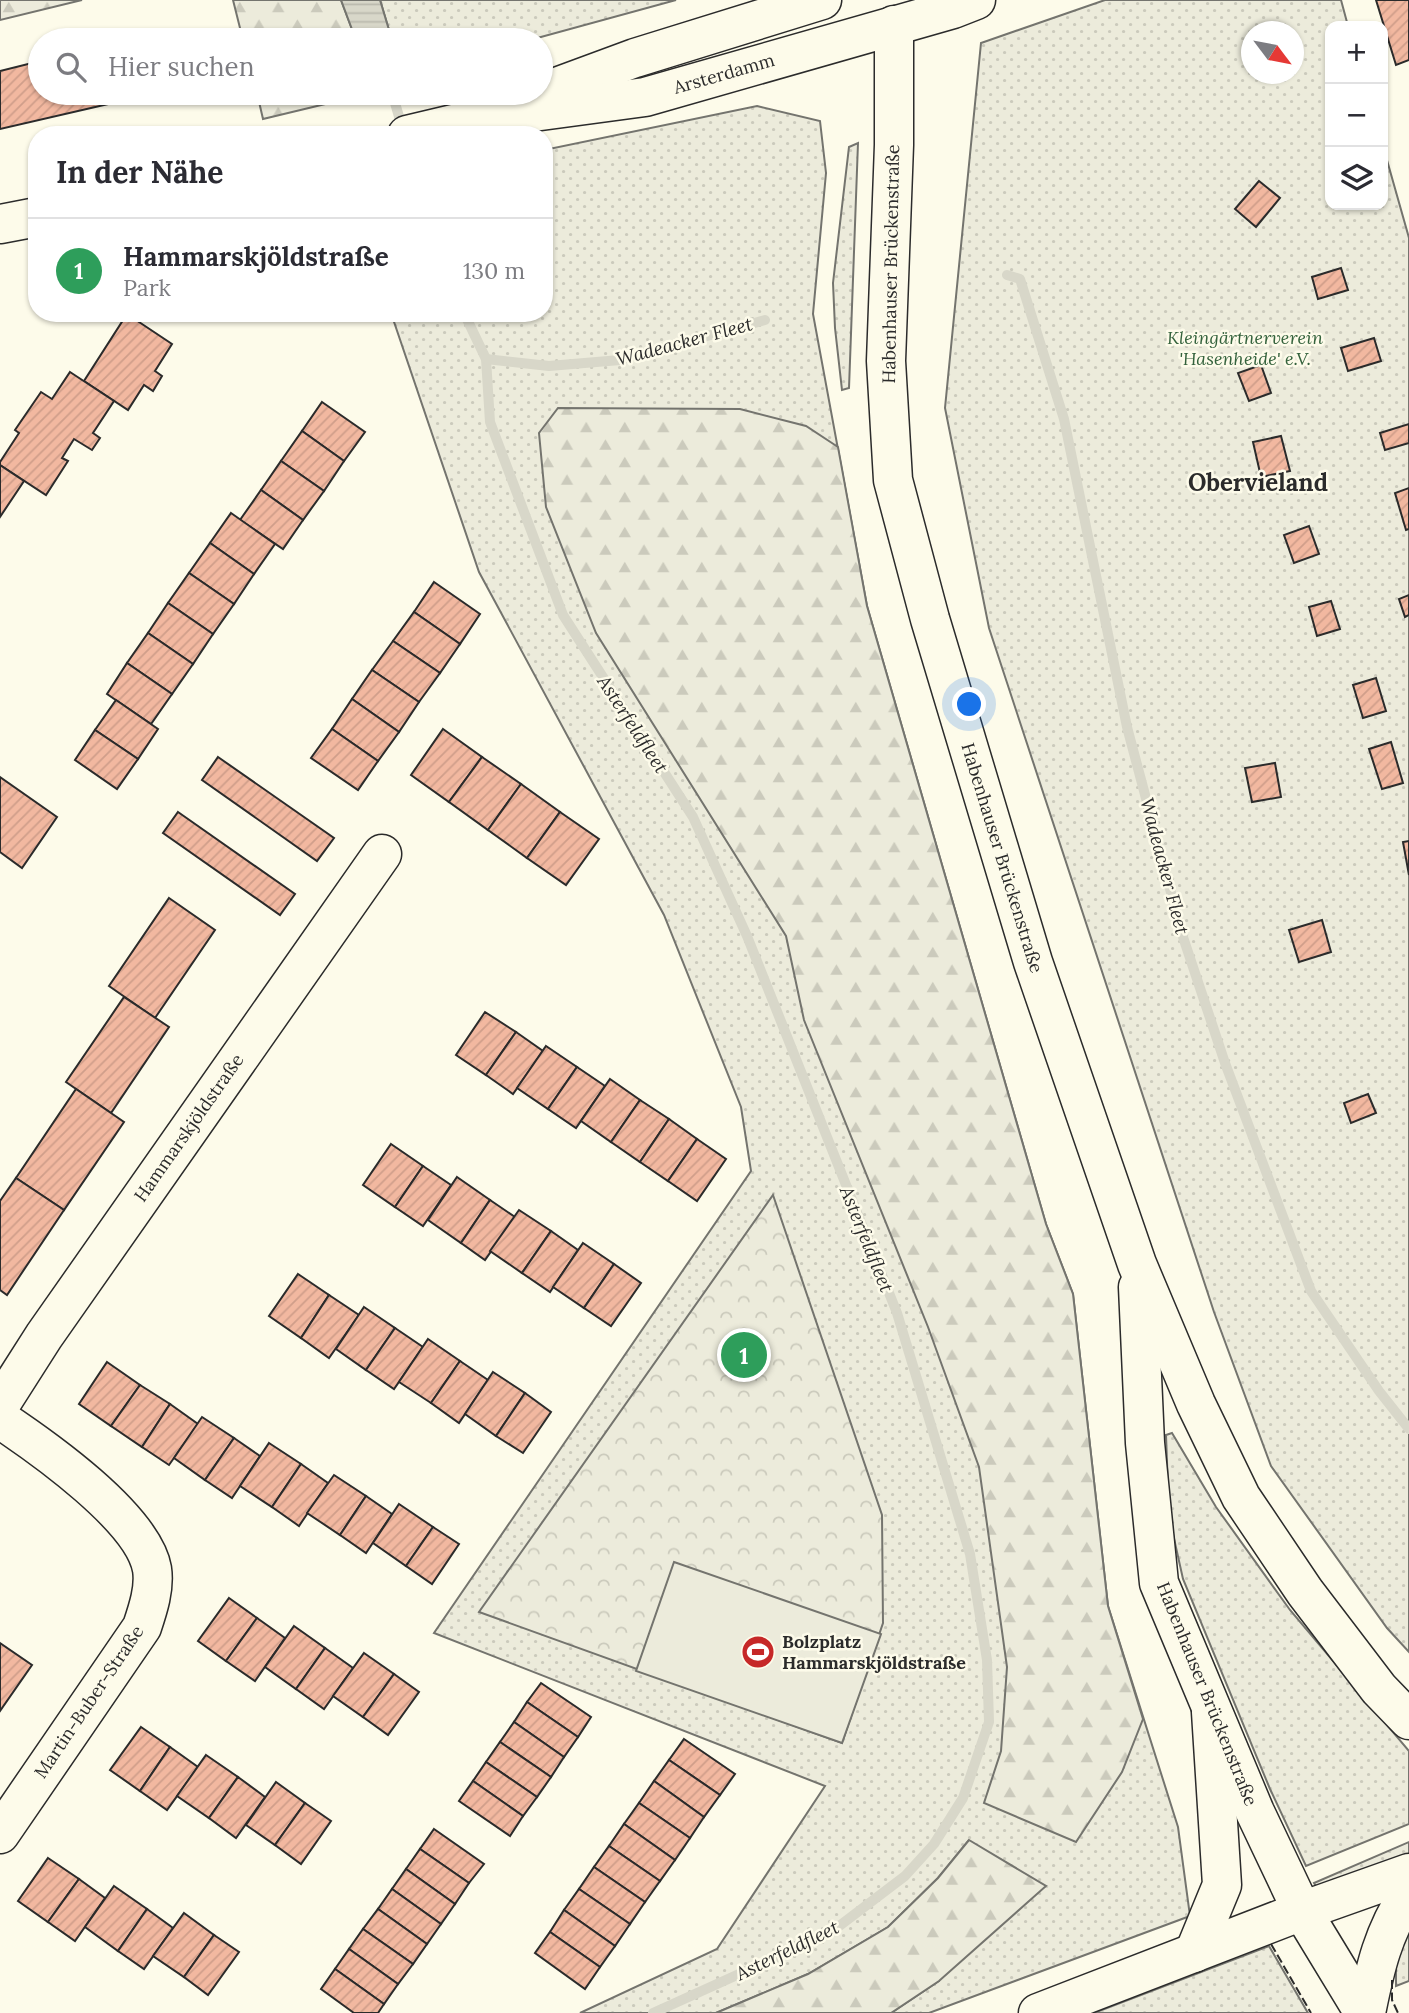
<!DOCTYPE html>
<html lang="de">
<head>
<meta charset="utf-8">
<style>
  body { margin:0; font-family:Lora,serif; background:#f7f7f7; color:#2b2b33 }
  .controls { position:absolute; right:21px; top:21px; display:grid; overflow:hidden; border-radius:14px; box-shadow:0 2px 5px #0004 }
  .controls button { width:63px; height:63px; display:grid; place-items:center; padding:0; border:0; border-bottom:2px solid #e1e1e2; background:#fff; color:#2b2b33; font:35px sans-serif }
  .compass { position:absolute; left:1241px; top:21px; width:63px; height:63px; border-radius:50%; background:#fff; box-shadow:0 2px 5px #0004; rotate:122deg }
  .you { position:absolute; left:970px; top:705px; width:24px; height:24px; margin:-18px; border:5px solid #fff; border-radius:50%; background:#1a73e8; box-shadow:0 0 0 10px #1a73e833 }
  .badge { display:grid; place-items:center; width:46px; height:46px; border-radius:50%; background:#ea580c; color:#fff; font-size:23px; font-weight:700 }
  .pin { position:absolute; translate:-50% -50%; border:4px solid #fff; box-shadow:0 2px 7px #0006 }
  .list { margin:0; padding:0; list-style:none }
  h2 { display:flex; justify-content:space-between; align-items:center; height:91px; margin:0; padding:0 28px; font-size:30px }
  h2 small { font-size:23px; font-weight:400; color:#7c7c81 }
  .list li { display:grid; grid-template-columns:46px 1fr auto; gap:21px; align-items:center; box-sizing:border-box; height:105px; padding:0 28px; border-top:2px solid #e1e1e2 }
  .list b { display:block; font-size:26px; white-space:nowrap }
  .list p { margin:0; font-size:23px; white-space:nowrap; color:#7c7c81 }
  .list em { font-size:23px; font-style:normal; color:#7c7c81 }
  .icon { flex:none; width:38px; height:38px; fill:none; stroke:currentColor; stroke-width:2; stroke-linecap:round; stroke-linejoin:round }
  .map { position:relative; flex:none; width:1409px; height:2013px; overflow:hidden }
  .search { position:absolute; background:#fff; box-shadow:0 2px 5px #0004; left:28px; top:28px; width:525px; height:77px; display:flex; align-items:center; gap:18px; box-sizing:border-box; padding:0 24px; border-radius:38px; color:#7c7c81; font-size:26px }
  .panel { position:absolute; background:#fff; box-shadow:0 2px 5px #0004; left:28px; top:126px; width:525px; height:196px; border-radius:28px }
  .map>svg:first-child { display:block }
</style>
</head>
<body>
<div class="map">
<svg width="1409" height="2013" viewBox="0 0 1409 2013">
  <defs>
    <pattern id="grass-dots" width="8" height="8" patternUnits="userSpaceOnUse" patternTransform="scale(1.75)"><rect width="8" height="8" fill="#ecebdb"/><path d="M2 2h.1M6 6h.1" fill="none" stroke="#cbcabc" stroke-width="1.8" stroke-linecap="round"/></pattern>
    <pattern id="forest-firs" width="22" height="20" patternUnits="userSpaceOnUse" patternTransform="scale(1.75)"><rect width="22" height="20" fill="#ecebdb"/><path d="M5 1l3.5 6h-7zM16 11l3.5 6h-7z" fill="#cbcabc"/></pattern>
    <pattern id="park-crowns" width="20" height="18" patternUnits="userSpaceOnUse" patternTransform="scale(1.75)"><rect width="20" height="18" fill="#ecebdb"/><path d="M2 6a3 3 0 1 1 6 0M12 15a3 3 0 1 1 6 0" fill="none" stroke="#cbcabc"/></pattern>
    <pattern id="water-rules" width="6" height="5" patternUnits="userSpaceOnUse" patternTransform="scale(1.75)"><rect width="6" height="5" fill="#d8d7c9"/><path d="M0 2.5h6" fill="none" stroke="#bab9ad"/></pattern>
    <pattern id="building-hatch" width="6" height="6" patternUnits="userSpaceOnUse" patternTransform="scale(1.75)"><rect width="6" height="6" fill="#f2b8a0"/><path d="M-1 1l2-2M0 6l6-6M5 7l2-2" fill="none" stroke="#d09e8a"/></pattern>
  </defs>
  <rect width="100%" height="100%" fill="#fdfbea"/>
  <g fill="url(#grass-dots)" stroke="#74746e" stroke-width="2" fill-rule="evenodd">
    <polygon points="380,0 676,0 530,40 392,40"/>
    <path d="M1105 0H1341L1348 26H1330V205H1383V146L1409 238V1652L1387 1628 1271 1466 1214 1312 989 628 945 408 981 43ZM1252 32H1294V74H1252Z"/>
    <polygon points="757,106 820,121 826,173 813,314 867,606 1046,1224 1073,1294 1108,1606 1178,1827 1190,1916 929,2013 891,2013 939,1981 969,1840 938,1878 888,1927 808,1974 716,2013 580,2013 717,1949 825,1786 434,1633 751,1171 741,1107 664,915 479,572 391,313 544,313 544,150"/>
    <polygon points="858,143 849,388 842,390 835,328 833,283 849,147"/>
    <polygon points="1172,1433 1216,1507 1290,1610 1409,1751 1409,1824 1306,1866 1270,1789 1183,1579 1169,1516 1166,1435"/>
    <polygon points="1409,1842 1409,1859 1321,1895 1314,1883"/>
    <polygon points="1409,1929 1409,1981 1396,1986 1396,1964"/>
    <polygon points="1269,1946 1308,2013 1094,2013"/>
  </g>
  <g fill="url(#forest-firs)" stroke="#74746e" stroke-width="2">
    <polygon points="0,0 82,0 0,20"/>
    <polygon points="233,0 341,0 356,40 243,40"/>
    <polygon points="257,93 337,93 338,101 263,119"/>
    <polygon points="558,408 740,409 806,426 838,447 867,606 1046,1224 1073,1294 1108,1606 1143,1719 1122,1772 1076,1842 984,1803 1001,1751 1007,1667 979,1467 928,1327 804,1020 786,936 596,633 546,507 539,433"/>
    <polygon points="969,1840 1046,1886 939,1981 891,2013 716,2013 808,1974 888,1927 938,1878"/>
  </g>
  <polygon fill="url(#park-crowns)" stroke="#74746e" stroke-width="2" points="773,1195 882,1515 883,1623 842,1743 479,1612"/>
  <polygon fill="#ecebdb" stroke="#74746e" stroke-width="2" points="674,1562 881,1634 842,1743 636,1671"/>
  <polygon fill="url(#water-rules)" stroke="#74746e" stroke-width="2" points="341,0 380,0 392,40 356,40"/>
  <g fill="none" stroke-linecap="round" stroke-linejoin="round">
    <g stroke="#d8d7c9" stroke-width="10">
      <polyline points="392,93 403,130"/>
      <polyline points="1007,275 1020,279 1064,419 1127,727 1182,934 1225,1063 1311,1291 1379,1391 1409,1429"/>
      <polyline points="464,313 486,359 490,422 563,615 693,817 747,936 897,1313 970,1554 987,1660 989,1722 963,1798 934,1844 905,1876 830,1933 653,2013"/>
      <polyline points="486,359 549,366 620,360 765,320"/>
    </g>
  </g>
  <g fill="url(#building-hatch)" stroke="#2b2b2b" stroke-width="2">
    <polygon points="1376,0 1409,0 1409,60 1396,65"/>
    <polygon points="40,61 40,93 156,93 0,129 0,71"/>
    <polygon points="1259,181 1280,198 1256,227 1235,209"/>
    <polygon points="1341,268 1348,290 1318,299 1312,277"/>
    <polygon points="127,314 172,344 155,371 162,376 153,391 144,385 128,410 84,381"/>
    <polygon points="1374,338 1381,361 1348,371 1341,348"/>
    <polygon points="1261,365 1271,393 1249,401 1238,373"/>
    <polygon points="70,372 114,401 93,433 100,438 92,450 74,439 62,458 68,461 46,495 0,465 0,462 19,433 15,430 41,392 52,399"/>
    <polygon points="322,402 365,432 344,461 302,431"/>
    <polygon points="1409,424 1409,443 1385,450 1380,433"/>
    <polygon points="302,431 344,461 324,491 281,461"/>
    <polygon points="1281,436 1290,471 1261,477 1253,442"/>
    <polygon points="281,461 324,491 303,520 261,490"/>
    <polygon points="0,465 24,481 0,517"/>
    <polygon points="1409,488 1409,529 1406,530 1395,493"/>
    <polygon points="261,490 303,520 283,549 240,520"/>
    <polygon points="231,513 275,544 254,574 210,543"/>
    <polygon points="1309,526 1319,554 1294,563 1284,535"/>
    <polygon points="210,543 254,574 234,604 189,573"/>
    <polygon points="189,573 234,604 213,634 168,603"/>
    <polygon points="434,582 480,614 460,644 414,612"/>
    <polygon points="1409,595 1409,615 1405,617 1399,599"/>
    <polygon points="1331,601 1340,629 1317,636 1309,607"/>
    <polygon points="168,603 213,634 193,664 148,633"/>
    <polygon points="414,612 460,644 440,673 393,641"/>
    <polygon points="148,633 193,664 172,694 127,663"/>
    <polygon points="393,641 440,673 419,702 372,670"/>
    <polygon points="127,663 172,694 151,724 107,694"/>
    <polygon points="372,670 419,702 399,732 352,699"/>
    <polygon points="1376,678 1386,711 1363,718 1353,685"/>
    <polygon points="352,699 399,732 378,761 332,729"/>
    <polygon points="116,700 158,729 138,759 95,730"/>
    <polygon points="332,729 378,761 358,790 311,758"/>
    <polygon points="443,729 482,757 449,802 411,775"/>
    <polygon points="95,730 138,759 117,789 75,760"/>
    <polygon points="1391,742 1403,783 1382,789 1369,749"/>
    <polygon points="218,757 334,838 317,861 202,780"/>
    <polygon points="482,757 521,784 488,830 449,802"/>
    <polygon points="1275,763 1281,797 1252,802 1245,768"/>
    <polygon points="0,777 57,817 22,868 0,852"/>
    <polygon points="521,784 560,812 527,858 488,830"/>
    <polygon points="178,812 295,894 280,915 163,833"/>
    <polygon points="560,812 599,839 566,885 527,858"/>
    <polygon points="1409,841 1409,875 1403,842"/>
    <polygon points="169,898 215,930 155,1018 109,986"/>
    <polygon points="1322,920 1331,952 1299,962 1289,930"/>
    <polygon points="124,997 169,1027 111,1113 66,1082"/>
    <polygon points="485,1012 516,1032 486,1075 456,1055"/>
    <polygon points="516,1032 543,1051 513,1094 486,1075"/>
    <polygon points="546,1046 577,1067 548,1109 517,1088"/>
    <polygon points="577,1067 605,1086 576,1128 548,1109"/>
    <polygon points="610,1079 640,1100 611,1142 581,1121"/>
    <polygon points="76,1089 124,1122 64,1210 16,1178"/>
    <polygon points="1368,1094 1376,1113 1351,1123 1344,1103"/>
    <polygon points="640,1100 669,1119 640,1162 611,1142"/>
    <polygon points="669,1119 697,1139 668,1181 640,1162"/>
    <polygon points="697,1139 726,1159 697,1201 668,1181"/>
    <polygon points="391,1144 423,1166 395,1207 363,1185"/>
    <polygon points="423,1166 451,1185 423,1226 395,1207"/>
    <polygon points="457,1177 490,1200 461,1243 428,1220"/>
    <polygon points="16,1178 64,1210 7,1295 0,1290 0,1201"/>
    <polygon points="490,1200 515,1217 485,1260 461,1243"/>
    <polygon points="519,1210 551,1231 522,1273 490,1251"/>
    <polygon points="551,1231 578,1250 550,1292 522,1273"/>
    <polygon points="583,1243 614,1264 584,1308 553,1287"/>
    <polygon points="614,1264 641,1283 611,1326 584,1308"/>
    <polygon points="298,1274 329,1295 301,1338 269,1316"/>
    <polygon points="329,1295 359,1315 329,1358 301,1338"/>
    <polygon points="364,1307 395,1328 366,1370 336,1349"/>
    <polygon points="395,1328 423,1347 394,1389 366,1370"/>
    <polygon points="428,1339 460,1361 431,1403 399,1382"/>
    <polygon points="460,1361 488,1380 459,1423 431,1403"/>
    <polygon points="107,1362 140,1385 111,1426 79,1404"/>
    <polygon points="493,1372 525,1393 496,1436 465,1414"/>
    <polygon points="140,1385 170,1404 142,1447 111,1426"/>
    <polygon points="525,1393 551,1412 523,1453 496,1436"/>
    <polygon points="170,1404 198,1424 169,1465 142,1447"/>
    <polygon points="202,1417 234,1438 205,1480 174,1458"/>
    <polygon points="234,1438 260,1456 232,1498 205,1480"/>
    <polygon points="269,1443 301,1464 272,1507 240,1486"/>
    <polygon points="301,1464 328,1483 299,1526 272,1507"/>
    <polygon points="334,1475 366,1496 340,1535 307,1513"/>
    <polygon points="366,1496 392,1514 366,1553 340,1535"/>
    <polygon points="399,1504 433,1527 406,1566 373,1543"/>
    <polygon points="433,1527 459,1544 432,1584 406,1566"/>
    <polygon points="229,1598 257,1618 226,1661 198,1641"/>
    <polygon points="257,1618 285,1638 255,1681 226,1661"/>
    <polygon points="294,1626 325,1648 296,1689 265,1667"/>
    <polygon points="0,1643 32,1665 0,1711"/>
    <polygon points="325,1648 353,1668 324,1709 296,1689"/>
    <polygon points="364,1653 394,1674 363,1717 333,1696"/>
    <polygon points="394,1674 419,1692 388,1735 363,1717"/>
    <polygon points="541,1683 591,1717 578,1737 527,1702"/>
    <polygon points="527,1702 578,1737 564,1757 514,1722"/>
    <polygon points="514,1722 564,1757 551,1777 500,1742"/>
    <polygon points="141,1727 170,1747 140,1791 110,1770"/>
    <polygon points="684,1739 735,1774 720,1795 669,1760"/>
    <polygon points="500,1742 551,1777 537,1797 486,1762"/>
    <polygon points="170,1747 198,1767 167,1810 140,1791"/>
    <polygon points="206,1755 238,1777 209,1818 177,1796"/>
    <polygon points="669,1760 720,1795 704,1817 654,1781"/>
    <polygon points="486,1762 537,1797 523,1816 473,1781"/>
    <polygon points="238,1777 265,1797 236,1838 209,1818"/>
    <polygon points="473,1781 523,1816 510,1836 459,1801"/>
    <polygon points="654,1781 704,1817 690,1838 639,1803"/>
    <polygon points="276,1782 305,1803 275,1845 246,1825"/>
    <polygon points="305,1803 331,1821 301,1864 275,1845"/>
    <polygon points="639,1803 690,1838 675,1860 624,1824"/>
    <polygon points="624,1824 675,1860 660,1881 609,1846"/>
    <polygon points="434,1829 484,1864 469,1883 420,1849"/>
    <polygon points="609,1846 660,1881 645,1902 594,1867"/>
    <polygon points="420,1849 469,1883 455,1904 406,1869"/>
    <polygon points="48,1858 79,1879 48,1922 18,1901"/>
    <polygon points="594,1867 645,1902 630,1924 579,1889"/>
    <polygon points="406,1869 455,1904 441,1924 392,1889"/>
    <polygon points="79,1879 105,1898 75,1941 48,1922"/>
    <polygon points="114,1886 147,1909 118,1951 85,1927"/>
    <polygon points="392,1889 441,1924 427,1944 378,1909"/>
    <polygon points="579,1889 630,1924 615,1946 564,1910"/>
    <polygon points="147,1909 173,1928 144,1969 118,1951"/>
    <polygon points="378,1909 427,1944 413,1964 363,1929"/>
    <polygon points="564,1910 615,1946 600,1967 550,1932"/>
    <polygon points="184,1913 214,1935 184,1977 153,1956"/>
    <polygon points="363,1929 413,1964 398,1984 349,1949"/>
    <polygon points="550,1932 600,1967 585,1989 535,1953"/>
    <polygon points="214,1935 239,1952 208,1995 184,1977"/>
    <polygon points="349,1949 398,1984 384,2004 335,1969"/>
    <polygon points="335,1969 384,2004 378,2013 354,2013 321,1989"/>
  </g>
  <g fill="none" stroke-linecap="round" stroke-linejoin="round">
    <defs>
      <g id="minor">
        <polyline points="532,96 635,58 822,0"/>
        <polyline points="407,135 466,121 645,97 953,9 976,0"/>
        <polyline points="0,224 37,217"/>
        <polyline points="0,1405 44,1336 382,854"/>
        <path d="M0 1419C42 1447 143 1518 152 1569 155 1588 148 1609 142 1627L0 1834"/>
      </g>
      <g id="major">
        <polyline points="894,25 894,145 886,361 893,480 930,619 1033,962 1137,1264 1196,1404 1241,1497 1305,1592 1379,1689 1409,1720"/>
        <polyline points="1138,1287 1145,1443 1159,1583 1255,1812 1302,1911 1364,2013"/>
        <polyline points="1302,1911 1409,1873"/>
        <path d="M1366 2013C1375 1968 1383 1932 1409 1893"/>
      </g>
      <g id="highway">
        <polyline points="1194,1953 1222,1885 1211,1712"/>
        <polyline points="1038,2013 1302,1911"/>
      </g>
    </defs>
    <use href="#minor" stroke="#2b2b2b" stroke-width="41"/>
    <use href="#major" stroke="#2b2b2b" stroke-width="41"/>
    <use href="#highway" stroke="#2b2b2b" stroke-width="41"/>
    <use href="#minor" stroke="#fdfbea" stroke-width="38"/>
    <use href="#major" stroke="#fdfbea" stroke-width="38"/>
    <use href="#highway" stroke="#fdfbea" stroke-width="38"/>
    <g stroke="#2b2b2b" stroke-width="2" stroke-dasharray="9 3.5" stroke-linecap="butt">
      <polyline points="1271,1944 1311,2013"/>
      <polyline points="1392,1980 1392,2000 1398,2013"/>
    </g>
  </g>
  <defs>
    <symbol id="stadium-disc" viewBox="-11 -11 22 22"><circle r="9.5" fill="#c62828" stroke="#fdfbea"/><path d="M0-5a6.5 5 0 1 0 0 10a6.5 5 0 1 0 0-10ZM-3.5-1.8h7v3.6h-7Z" fill="#fff"/></symbol>
  </defs>
  <g fill-rule="evenodd">
    <use href="#stadium-disc" x="739" y="1633" width="38" height="38"/>
  </g>
  <g text-anchor="middle" stroke-width="5" stroke-linejoin="round" paint-order="stroke">
    <g font-size="18" fill="#2b2b2b" stroke="#fdfbea">
      <text transform="translate(724 74) rotate(-16)" y="6">Arsterdamm</text>
      <text transform="translate(891 264) rotate(-89)" y="6">Habenhauser Brückenstraße</text>
      <text transform="translate(1002 858) rotate(73)" y="6">Habenhauser Brückenstraße</text>
      <text transform="translate(189 1128) rotate(-55)" y="6">Hammarskjöldstraße</text>
      <text transform="translate(1207 1694) rotate(68)" y="6">Habenhauser Brückenstraße</text>
      <text transform="translate(89 1702) rotate(-56)" y="6">Martin-Buber-Straße</text>
    </g>
    <g font-size="18" font-style="italic" fill="#34623c" stroke="#fdfbea">
      <text x="1245" y="344">Kleingärtnerverein<tspan x="1245" dy="21">'Hasenheide' e.V.</tspan></text>
    </g>
    <g font-size="18" font-weight="bold" fill="#2b2b2b" stroke="#fdfbea" text-anchor="start">
      <text x="782" y="1648">Bolzplatz<tspan x="782" dy="21">Hammarskjöldstraße</tspan></text>
    </g>
    <g font-size="19" font-style="italic" fill="#2b2b2b" stroke="#fdfbea">
      <text transform="translate(684 341) rotate(-15)" y="7">Wadeacker Fleet</text>
      <text transform="translate(633 724) rotate(57)" y="7">Asterfeldfleet</text>
      <text transform="translate(1165 866) rotate(75)" y="7">Wadeacker Fleet</text>
      <text transform="translate(867 1239) rotate(68)" y="7">Asterfeldfleet</text>
      <text transform="translate(787 1950) rotate(-26)" y="7">Asterfeldfleet</text>
    </g>
    <g font-size="24" font-weight="bold" fill="#2b2b2b" stroke="#fdfbea">
      <text x="1258" y="491">Obervieland</text>
    </g>
  </g>
</svg>
<div class="controls">
<button>+</button>
<button>−</button>
<button><svg class="icon" aria-label="layers" viewBox="0 0 24 24"><path d="M12 4l9 5-9 5-9-5zM3 14l9 5 9-5"/></svg></button>
</div>
<svg class="compass" viewBox="-18 -18 36 36"><path d="M0-13l5 13h-10z" fill="#e53935"/><path d="M0 13l5-13h-10z" fill="#7c7c81"/></svg>
<div class="you"></div>
<div class="pin badge" style="left:744px;top:1355px;background:#2e9e5b">1</div>
<div class="search"><svg class="icon" aria-label="search" viewBox="0 0 24 24"><circle cx="10" cy="10" r="6"/><path d="M15 15l6 6"/></svg>Hier suchen</div>
<section class="panel">
<h2>In der Nähe<small></small></h2>
<ul class="list">
<li><span class="badge" style="background:#2e9e5b">1</span><div><b>Hammarskjöldstraße</b><p>Park</p></div><em>130 m</em></li>
</ul>
</section>
</div>
</body>
</html>
